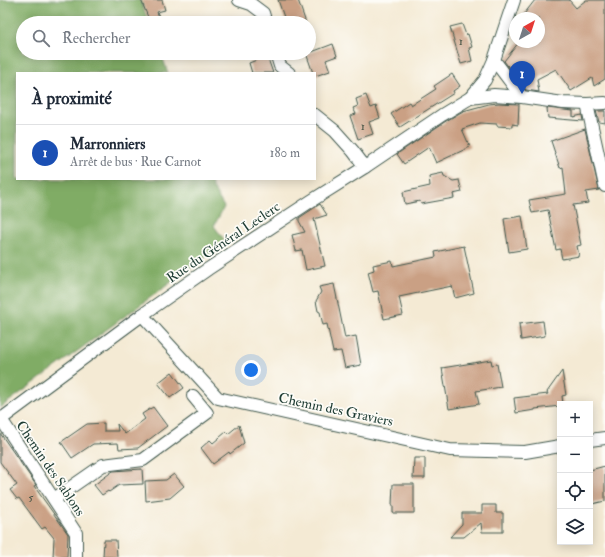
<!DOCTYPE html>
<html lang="fr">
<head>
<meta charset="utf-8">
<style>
  body { margin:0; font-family:"IM FELL Double Pica",serif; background:#f6f6f7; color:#1f2937 }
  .controls { position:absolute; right:12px; bottom:12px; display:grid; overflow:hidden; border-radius:0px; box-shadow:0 2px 10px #0003 }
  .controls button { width:36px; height:36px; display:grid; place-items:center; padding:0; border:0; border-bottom:1px solid #e0e1e3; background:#fff; color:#1f2937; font:20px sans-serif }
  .compass { position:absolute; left:509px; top:12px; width:36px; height:36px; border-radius:50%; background:#fff; box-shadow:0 2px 10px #0003; rotate:39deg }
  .you { position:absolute; left:251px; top:370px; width:14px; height:14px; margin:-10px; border:3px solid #fff; border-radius:50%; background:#1a73e8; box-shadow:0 0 0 6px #1a73e833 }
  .badge { display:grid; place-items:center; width:26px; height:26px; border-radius:50%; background:#0f766e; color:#fff; font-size:13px; font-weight:700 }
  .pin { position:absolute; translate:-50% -33px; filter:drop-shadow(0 1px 2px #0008) }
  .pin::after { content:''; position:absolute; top:21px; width:14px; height:12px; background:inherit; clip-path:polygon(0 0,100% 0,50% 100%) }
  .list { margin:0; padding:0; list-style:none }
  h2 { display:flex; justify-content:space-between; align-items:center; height:52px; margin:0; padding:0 16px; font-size:17px }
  h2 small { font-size:13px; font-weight:400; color:#747a83 }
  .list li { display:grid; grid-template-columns:26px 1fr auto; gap:12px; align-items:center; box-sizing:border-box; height:56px; padding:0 16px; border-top:1px solid #e0e1e3 }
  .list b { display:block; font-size:15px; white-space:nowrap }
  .list p { margin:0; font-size:13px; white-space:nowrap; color:#747a83 }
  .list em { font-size:13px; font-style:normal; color:#747a83 }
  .icon { flex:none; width:22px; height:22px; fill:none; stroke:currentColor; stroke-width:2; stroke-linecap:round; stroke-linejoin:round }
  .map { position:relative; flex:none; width:605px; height:557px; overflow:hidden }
  .search { position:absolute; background:#fff; box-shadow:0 2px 10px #0003; left:16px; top:16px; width:300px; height:44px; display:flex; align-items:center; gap:10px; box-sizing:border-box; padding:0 14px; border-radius:22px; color:#747a83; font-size:15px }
  .panel { position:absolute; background:#fff; box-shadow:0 2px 10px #0003; left:16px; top:72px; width:300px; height:108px; border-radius:0px }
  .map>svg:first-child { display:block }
</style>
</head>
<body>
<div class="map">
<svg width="605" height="557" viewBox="0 0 605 557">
  <rect width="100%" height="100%" fill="#fdfcf7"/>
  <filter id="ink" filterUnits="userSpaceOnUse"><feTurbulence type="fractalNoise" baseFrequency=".025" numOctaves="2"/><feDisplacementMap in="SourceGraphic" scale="8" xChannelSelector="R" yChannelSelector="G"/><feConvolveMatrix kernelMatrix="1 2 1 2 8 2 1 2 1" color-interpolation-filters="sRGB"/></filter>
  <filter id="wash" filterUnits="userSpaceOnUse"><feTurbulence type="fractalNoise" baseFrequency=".012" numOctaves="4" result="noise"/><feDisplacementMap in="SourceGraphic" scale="16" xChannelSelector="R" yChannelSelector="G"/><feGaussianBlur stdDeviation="0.9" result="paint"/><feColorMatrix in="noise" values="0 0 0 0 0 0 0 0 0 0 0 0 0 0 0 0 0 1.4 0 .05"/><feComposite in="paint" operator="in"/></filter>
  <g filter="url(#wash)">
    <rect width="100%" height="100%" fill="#f4ead4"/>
    <polygon fill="#80ac65" stroke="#50744c" points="0,0 140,0 149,23 23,23 23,53 161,53 168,73 17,73 17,179 210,179 213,188 224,207 214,226 226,242 0,408"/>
    <g id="blocks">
      <g fill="#caa084">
        <polygon points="141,0 162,0 165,10 157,12 160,19 150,22"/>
        <polygon points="278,0 298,0 306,23 286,23"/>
        <polygon points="535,0 569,0 576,8 586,0 605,0 605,79 594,86 592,78 571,91 556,69 537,79 539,92 526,90 504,61 519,42 539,42 539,18 521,18"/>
        <polygon points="462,24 466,35 468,34 472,47 469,48 472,61 461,64 450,27"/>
        <polygon points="333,44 337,56 326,60 330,71 315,76 315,73 313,73 306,53 309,53"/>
        <polygon points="267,56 273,73 252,73 249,63"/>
        <polygon points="452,74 460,86 453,91 454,93 400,127 391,114 409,102 411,105 436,89 434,86"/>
        <polygon points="366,95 371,108 376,106 380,118 369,122 373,134 358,139 350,116 356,114 353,108 358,106 356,99"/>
        <polygon points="499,103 519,104 518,125 512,124 512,127 497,126 497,124 480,123 462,129 470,147 436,163 429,147 404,164 397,154 446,121 463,111 489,104"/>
        <polygon points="547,108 573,111 573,117 582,115 583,121 548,118"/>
        <polygon points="596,111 605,111 605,123 599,122"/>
        <polygon points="585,129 599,190 586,192 588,203 573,205 581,245 577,246 579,256 562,259 560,249 556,250 548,210 532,213 529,200 566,194 563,167 560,168 551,141"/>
        <polygon points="443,173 444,176 453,181 459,180 462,192 453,194 454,198 421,204 420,201 405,204 403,192 430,186 429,176"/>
        <polygon points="320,204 327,215 314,219 325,266 306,270 302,250 296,251 292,235 305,232 299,221 299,218"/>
        <polygon points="522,216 527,249 509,252 504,219"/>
        <polygon points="464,246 474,293 455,298 452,286 399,297 403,315 384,319 378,291 373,292 368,272 374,270 373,265 392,261 393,266 436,257 435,252"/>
        <polygon points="334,284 345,338 356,336 361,365 345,368 341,351 333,352 327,324 323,325 320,312 318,311 316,301 321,292 319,287"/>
        <polygon points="543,321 545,336 521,340 519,324"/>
        <polygon points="491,360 492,365 497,364 501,387 476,391 479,404 449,409 442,368"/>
        <polygon points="562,371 566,395 562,396 563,404 560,404 560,406 535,409 535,410 516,413 514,398 548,394 547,392"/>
        <polygon points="172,372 184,388 170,398 158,383"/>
        <polygon points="153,407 167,426 138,448 119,449 118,443 93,444 72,458 61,442 87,424 104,423 104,431 118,431 117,424 125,434 145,419 142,414"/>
        <polygon points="239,425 244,443 230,454 229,452 213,464 201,448 210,440 213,443 226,432 228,434"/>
        <polygon points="0,433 36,485 34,486 68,534 67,557 53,557 54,538 45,527 42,529 19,498 17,499 10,490 17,485 0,462"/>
        <polygon points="414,458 425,458 425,478 413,478"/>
        <polygon points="605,466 605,501 592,504 590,496 590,470"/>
        <polygon points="142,469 143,484 119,485 109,492 108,491 102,495 94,485 113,471"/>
        <polygon points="174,474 184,486 170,498 146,501 145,481 166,480"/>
        <polygon points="393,484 414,484 414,513 393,513 393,505 392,505"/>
        <polygon points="482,505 496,505 496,513 503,513 503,532 482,532 481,523 464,537 450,537 462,524 462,513 482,513"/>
        <polygon points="104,540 116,540 117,557 103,557"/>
      </g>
    </g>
  </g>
  <g filter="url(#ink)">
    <use href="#blocks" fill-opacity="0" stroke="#3f574c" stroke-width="1"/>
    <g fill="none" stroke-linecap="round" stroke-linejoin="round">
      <defs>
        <g id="street">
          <polyline points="239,0 251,4 263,13 266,23"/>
          <polyline points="276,53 280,66 289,73"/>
          <polyline points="494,60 522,97"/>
          <polyline points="470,98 494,95 522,97 563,103 587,104 605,103"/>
          <polyline points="587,104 605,186"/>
          <polyline points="315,115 335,131 353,151 365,167"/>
          <polyline points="142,315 218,398 450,450 525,452 560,446"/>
          <polyline points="1,419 76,533 76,557"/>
          <polyline points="0,420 142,315 208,269 311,201 365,167 442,115 470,98 485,80 494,60 514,0"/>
          <polyline points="590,440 605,438"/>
          <polyline points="54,499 103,465 143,460 207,413 193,396"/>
        </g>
      </defs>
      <use href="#street" stroke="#3f574c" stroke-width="14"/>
      <use href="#street" stroke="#fff" stroke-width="12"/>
    </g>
  </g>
  <g text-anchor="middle" stroke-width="3.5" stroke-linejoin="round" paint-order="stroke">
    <g font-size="12" fill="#4a5648">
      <text x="461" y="45">1</text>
      <text x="363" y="130">1</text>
      <text x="31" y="501">5</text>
    </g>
    <g font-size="14" fill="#1f3d34" stroke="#fdfcf7">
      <text transform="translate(223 242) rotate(-34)" y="5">Rue du Général Leclerc</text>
      <text transform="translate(336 409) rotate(12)" y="5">Chemin des Graviers</text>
      <text transform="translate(51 468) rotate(56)" y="5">Chemin des Sablons</text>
    </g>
  </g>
</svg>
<div class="controls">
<button>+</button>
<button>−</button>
<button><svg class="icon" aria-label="locate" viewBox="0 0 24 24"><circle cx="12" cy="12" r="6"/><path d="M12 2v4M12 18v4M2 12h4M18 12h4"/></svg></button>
<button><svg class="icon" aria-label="layers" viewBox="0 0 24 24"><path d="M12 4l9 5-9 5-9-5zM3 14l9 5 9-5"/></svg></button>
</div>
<svg class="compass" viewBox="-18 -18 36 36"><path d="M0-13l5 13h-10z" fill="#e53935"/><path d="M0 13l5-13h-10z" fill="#747a83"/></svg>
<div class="you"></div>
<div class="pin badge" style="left:522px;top:94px;background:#1a4fb4">1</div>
<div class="search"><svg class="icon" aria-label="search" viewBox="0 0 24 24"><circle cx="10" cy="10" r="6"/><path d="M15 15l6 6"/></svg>Rechercher</div>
<section class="panel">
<h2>À proximité<small></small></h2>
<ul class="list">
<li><span class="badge" style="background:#1a4fb4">1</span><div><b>Marronniers</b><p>Arrêt de bus · Rue Carnot</p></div><em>180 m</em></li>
</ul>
</section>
</div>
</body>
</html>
